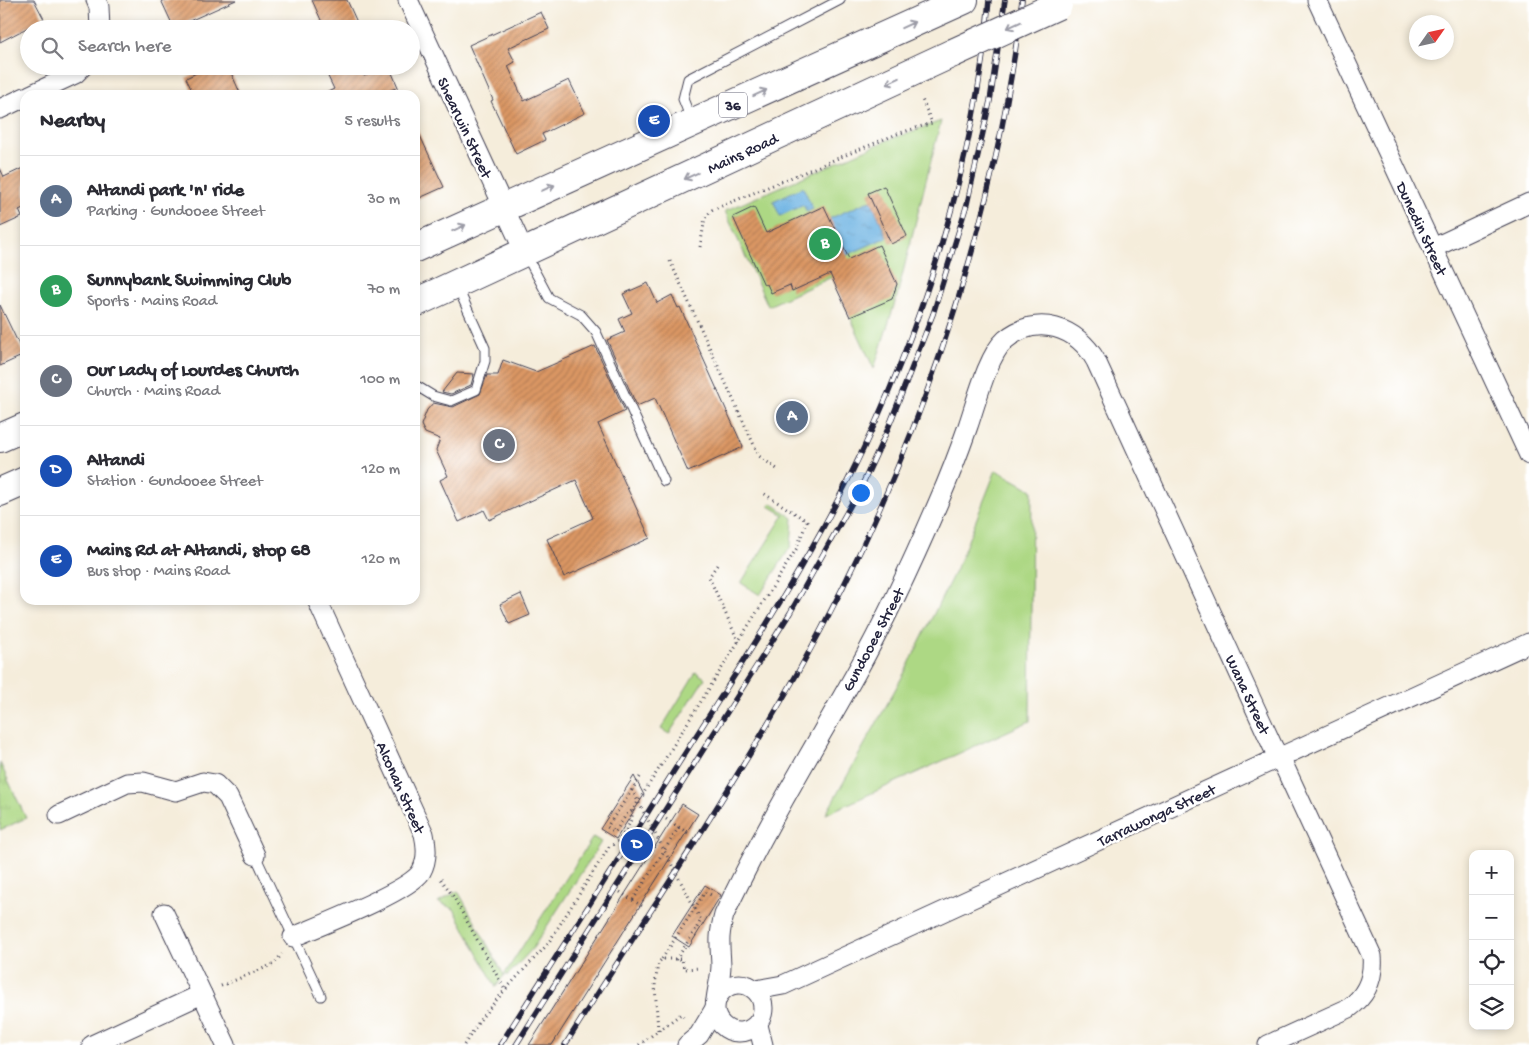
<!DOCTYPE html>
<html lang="en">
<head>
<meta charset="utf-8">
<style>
  body { margin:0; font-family:"Gochi Hand",sans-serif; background:#f7f7f7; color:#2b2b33 }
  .controls { position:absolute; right:15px; bottom:15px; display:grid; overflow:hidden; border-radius:10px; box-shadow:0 2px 8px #0003 }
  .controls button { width:45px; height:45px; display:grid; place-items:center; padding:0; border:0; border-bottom:1px solid #e1e1e2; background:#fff; color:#2b2b33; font:25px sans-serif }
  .compass { position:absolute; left:1409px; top:15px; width:45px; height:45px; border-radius:50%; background:#fff; box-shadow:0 2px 8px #0003; rotate:56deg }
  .you { position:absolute; left:860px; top:492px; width:18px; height:18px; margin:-12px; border:4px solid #fff; border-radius:50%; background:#1a73e8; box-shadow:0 0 0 8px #1a73e833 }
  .badge { display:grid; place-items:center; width:32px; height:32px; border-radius:50%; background:#d93025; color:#fff; font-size:16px; font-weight:700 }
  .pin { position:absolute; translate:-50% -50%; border:2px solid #fff; box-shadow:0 1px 5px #0006 }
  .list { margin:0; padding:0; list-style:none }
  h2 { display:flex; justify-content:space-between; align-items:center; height:65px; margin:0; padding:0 20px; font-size:21px }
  h2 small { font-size:16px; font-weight:400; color:#7c7c81 }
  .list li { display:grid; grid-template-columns:32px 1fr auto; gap:15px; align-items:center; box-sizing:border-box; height:90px; padding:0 20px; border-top:1px solid #e1e1e2 }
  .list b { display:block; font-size:19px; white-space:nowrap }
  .list p { margin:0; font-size:16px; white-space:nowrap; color:#7c7c81 }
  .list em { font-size:16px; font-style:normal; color:#7c7c81 }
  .icon { flex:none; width:28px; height:28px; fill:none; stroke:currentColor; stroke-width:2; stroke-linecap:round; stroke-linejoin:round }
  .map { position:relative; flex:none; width:1529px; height:1045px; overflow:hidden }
  .search { position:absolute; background:#fff; box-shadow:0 2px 8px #0003; left:20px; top:20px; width:400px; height:55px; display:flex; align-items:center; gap:12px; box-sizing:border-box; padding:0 18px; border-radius:28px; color:#7c7c81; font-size:19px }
  .panel { position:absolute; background:#fff; box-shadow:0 2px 8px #0003; left:20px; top:90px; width:400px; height:515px; border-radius:15px }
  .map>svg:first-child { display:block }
</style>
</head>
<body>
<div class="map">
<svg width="1529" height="1045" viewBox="0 0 1529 1045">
  <defs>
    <pattern id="park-tufts" width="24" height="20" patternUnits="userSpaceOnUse" patternTransform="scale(1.25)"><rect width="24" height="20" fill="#add884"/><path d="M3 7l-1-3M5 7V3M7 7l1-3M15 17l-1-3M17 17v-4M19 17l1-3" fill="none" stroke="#95b973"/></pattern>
    <pattern id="water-ripples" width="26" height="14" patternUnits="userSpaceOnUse" patternTransform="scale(1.25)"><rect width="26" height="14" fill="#6cb2e2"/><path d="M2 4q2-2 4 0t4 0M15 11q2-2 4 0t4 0" fill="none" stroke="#5890b8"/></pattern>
    <pattern id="building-hatch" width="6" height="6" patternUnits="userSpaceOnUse" patternTransform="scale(1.25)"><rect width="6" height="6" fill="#db9764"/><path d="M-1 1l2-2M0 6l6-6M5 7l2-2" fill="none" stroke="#b17b54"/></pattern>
  </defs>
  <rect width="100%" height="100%" fill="#fff"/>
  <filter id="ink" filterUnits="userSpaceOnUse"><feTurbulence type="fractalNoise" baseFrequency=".02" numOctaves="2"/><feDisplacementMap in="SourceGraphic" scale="10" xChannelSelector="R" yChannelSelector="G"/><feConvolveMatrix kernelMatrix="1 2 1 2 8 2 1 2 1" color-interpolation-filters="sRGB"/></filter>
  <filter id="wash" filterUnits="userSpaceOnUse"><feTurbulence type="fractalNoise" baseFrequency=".0096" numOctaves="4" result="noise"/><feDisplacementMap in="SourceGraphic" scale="20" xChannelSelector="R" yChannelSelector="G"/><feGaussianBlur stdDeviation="1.12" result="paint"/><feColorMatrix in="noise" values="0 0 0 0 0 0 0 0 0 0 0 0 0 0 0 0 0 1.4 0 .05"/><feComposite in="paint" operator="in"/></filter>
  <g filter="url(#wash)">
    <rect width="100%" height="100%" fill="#f5eddb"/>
    <g fill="#add884" stroke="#687d60">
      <polygon points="941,121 897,296 874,369 832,277 768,306 725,211 888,140"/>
      <polygon points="996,470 1032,490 1030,721 826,814 906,670 959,563"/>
      <polygon points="771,503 793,518 791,546 760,595 741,583 784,515 769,506"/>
      <polygon points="696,672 705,678 669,734 661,729"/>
      <polygon points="593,837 601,842 533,948 508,975 504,975 496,987 454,909 438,902 458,891 504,975"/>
    </g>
    <polygon fill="url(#park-tufts)" stroke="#687d60" points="0,763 26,818 0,830"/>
    <g fill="url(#water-ripples)" stroke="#476a8e">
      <polygon points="803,187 813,209 807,212 803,205 780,216 773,201"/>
      <polygon points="871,200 887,237 805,274 789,237"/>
    </g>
    <g id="blocks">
      <g fill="url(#building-hatch)">
        <polygon points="0,0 34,0 44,19 0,42"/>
        <polygon points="161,0 236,0 174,28"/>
        <polygon points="312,0 347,0 360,29 325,29"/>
        <polygon points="541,12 549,29 508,48 515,62 508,66 524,101 569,80 585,113 542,134 545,140 516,154 491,101 493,100 469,45"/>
        <polygon points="211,66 228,66 241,95 194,95 186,78"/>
        <polygon points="323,66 360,66 364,76 389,66 398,87 379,95 322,95 334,89"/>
        <polygon points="415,125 444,187 415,200"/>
        <polygon points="25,167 25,207 19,210 22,217 0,227 0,168 4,177"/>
        <polygon points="884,186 907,236 891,244 868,193"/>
        <polygon points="824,206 849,259 879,245 897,284 892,299 850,317 830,274 792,291 790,285 771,293 767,284 764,285 733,217 754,207 766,233"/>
        <polygon points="648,283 657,303 672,295 678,308 680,307 743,447 688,472 655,398 637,406 607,340 625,332 619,319 632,313 623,294"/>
        <polygon points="0,305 24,355 0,366"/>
        <polygon points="595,346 625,411 598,424 650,538 564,577 547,539 593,518 576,480 489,520 484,510 459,522 440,480 448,476 436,450 440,439 425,433 421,425 427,410 433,403 453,407 480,394 487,375 498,375 503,360 536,372"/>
        <polygon points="457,373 474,374 471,385 451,394 442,392"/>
        <polygon points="521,594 530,615 509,624 500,604"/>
        <polygon points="634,776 644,795 616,839 600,829"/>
        <polygon points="682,804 698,814 552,1045 529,1045"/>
        <polygon points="705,885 721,895 689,947 672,936"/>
      </g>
    </g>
  </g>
  <g filter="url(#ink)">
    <use href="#blocks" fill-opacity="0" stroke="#424053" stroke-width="1"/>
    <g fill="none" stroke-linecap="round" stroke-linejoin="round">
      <defs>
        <g id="lane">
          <polyline points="691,119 683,99 688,79 840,0"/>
          <polyline points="526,255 549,298 581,315 596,332 664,481"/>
          <polyline points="415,385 433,396 451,401 476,390 485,361 485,348 457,286"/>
          <polyline points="255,855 321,996"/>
        </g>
        <g id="street">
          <polyline points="96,0 99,7 100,29"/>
          <polyline points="408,0 525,253"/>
          <polyline points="1317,0 1529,455"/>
          <polyline points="30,95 75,74 83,66"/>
          <polyline points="0,109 25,97"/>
          <polyline points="1433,248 1529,203"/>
          <polyline points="59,815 127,783 143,782 176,791 203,782 215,784 228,797 255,855"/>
          <polyline points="164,913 226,1045"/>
          <path d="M293 937C319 926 408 892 421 872 428 860 427 847 424 834L317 600"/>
          <circle cx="739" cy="1008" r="24"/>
          <polyline points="756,990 783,985 1529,643"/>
          <path d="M716 1000C717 989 721 977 721 965 720 943 718 938 724 915 763 831 811 753 856 673 887 618 913 561 938 503 949 478 959 452 968 426 976 403 988 355 1005 340 1037 313 1077 327 1096 361L1273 747 1286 770 1372 956C1374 978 1367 995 1349 1008L1268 1045"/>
          <polyline points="758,1025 763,1045"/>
          <polyline points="92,1045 202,994"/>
          <polyline points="687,1045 699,1035 714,1010"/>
        </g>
        <g id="primary">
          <polyline points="415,248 964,0"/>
          <polyline points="415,303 953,53"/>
          <polyline points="0,438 25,427"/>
          <polyline points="0,492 25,481"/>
        </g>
      </defs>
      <use href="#lane" stroke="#424053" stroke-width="11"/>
      <use href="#street" stroke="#424053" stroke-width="21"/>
      <use href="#primary" stroke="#424053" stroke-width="30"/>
      <g stroke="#424053" stroke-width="3" stroke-dasharray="1 4" stroke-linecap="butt">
        <polyline points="700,247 705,218 712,210 897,134 932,123 921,97"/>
        <polyline points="670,261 759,456 777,469"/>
        <polyline points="717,565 709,577 739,643"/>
        <polyline points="632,790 607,827 615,832 626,815 633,810 797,548 807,521 763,493"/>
        <polyline points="666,819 691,835"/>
        <path d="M441 879 453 896 505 990 547 945 609 847C621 841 632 824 633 810"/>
        <polyline points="620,892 645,908"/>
        <polyline points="633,900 679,827"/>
        <polyline points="662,959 705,892 711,895"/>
        <polyline points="676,960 696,929"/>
        <polyline points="221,986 274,964 282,954"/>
        <polyline points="658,1030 655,986 658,963 662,959 682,959 684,969 700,968"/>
        <polyline points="464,1045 482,1017 505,990"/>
        <polyline points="639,1045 681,1014 686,1019"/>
      </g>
      <use href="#lane" stroke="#fff" stroke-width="9"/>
      <use href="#street" stroke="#fff" stroke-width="19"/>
      <use href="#primary" stroke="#fff" stroke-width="28"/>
      <defs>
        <g id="rail">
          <path d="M500 1045C561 949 622 854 682 758 741 665 801 574 850 476 922 332 976 160 989 0"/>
          <polyline points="516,1045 790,613 863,483 887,431 933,314 967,204 990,101 1005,0"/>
          <path d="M565 1045C643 921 726 799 798 672 912 469 995 232 1022 0"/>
        </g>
      </defs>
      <use href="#rail" stroke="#22223b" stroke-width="5.5"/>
      <use href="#rail" stroke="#fff" stroke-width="4" stroke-dasharray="11" stroke-linecap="butt"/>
      <defs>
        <polyline id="primary-bridge" points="953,53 1058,5"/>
      </defs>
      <use href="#primary-bridge" stroke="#424053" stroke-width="30" stroke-linecap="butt"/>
      <polyline stroke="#424053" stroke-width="3" stroke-dasharray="1 4" stroke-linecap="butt" points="640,777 632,790 701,920 696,929"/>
      <use href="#primary-bridge" stroke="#fff" stroke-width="28"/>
    </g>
    <defs><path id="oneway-shaft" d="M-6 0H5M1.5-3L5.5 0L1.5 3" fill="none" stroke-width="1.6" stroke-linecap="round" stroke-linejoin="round" transform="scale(1.25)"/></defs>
    <g stroke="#9c9ca7">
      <use href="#oneway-shaft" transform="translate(908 25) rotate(-25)"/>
      <use href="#oneway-shaft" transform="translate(1014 25) rotate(155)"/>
      <use href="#oneway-shaft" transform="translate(893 81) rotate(155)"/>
      <use href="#oneway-shaft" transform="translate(760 93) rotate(-25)"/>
      <use href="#oneway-shaft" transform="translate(691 176) rotate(155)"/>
      <use href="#oneway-shaft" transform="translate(548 188) rotate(-24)"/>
      <use href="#oneway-shaft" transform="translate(459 228) rotate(-25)"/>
    </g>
  </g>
  <g text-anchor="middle" stroke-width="5" stroke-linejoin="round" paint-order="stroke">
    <rect fill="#fff" stroke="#646476" stroke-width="1" x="719" y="92.5" width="28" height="25" rx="4"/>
    <g font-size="15" font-weight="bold" fill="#22223b">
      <text x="733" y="110">36</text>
    </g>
    <g font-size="16" fill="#22223b" stroke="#fff">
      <text transform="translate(466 127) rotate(65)" y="6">Shearwin Street</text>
      <text transform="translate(742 152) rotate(-25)" y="6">Mains Road</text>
      <text transform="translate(1423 228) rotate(65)" y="6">Dunedin Street</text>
      <text transform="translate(872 639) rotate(-62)" y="6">Gundooee Street</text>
      <text transform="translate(1249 694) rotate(65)" y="6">Wana Street</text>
      <text transform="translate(402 787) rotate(66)" y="6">Alconah Street</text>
      <text transform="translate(1156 814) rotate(-25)" y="6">Tarrawonga Street</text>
    </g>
  </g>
</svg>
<div class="controls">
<button>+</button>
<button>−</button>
<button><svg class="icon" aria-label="locate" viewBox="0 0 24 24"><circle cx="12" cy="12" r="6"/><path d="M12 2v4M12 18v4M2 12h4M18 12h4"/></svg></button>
<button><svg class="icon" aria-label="layers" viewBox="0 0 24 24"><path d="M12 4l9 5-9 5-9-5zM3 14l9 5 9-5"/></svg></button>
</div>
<svg class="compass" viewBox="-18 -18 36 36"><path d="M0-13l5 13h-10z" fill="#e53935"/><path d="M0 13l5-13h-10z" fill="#7c7c81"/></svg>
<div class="you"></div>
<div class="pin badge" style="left:792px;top:417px;background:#5c6f8a">A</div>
<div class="pin badge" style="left:825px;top:244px;background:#2e9e5b">B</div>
<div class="pin badge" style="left:499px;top:445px;background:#6b7280">C</div>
<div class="pin badge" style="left:637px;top:845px;background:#1a4fb4">D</div>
<div class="pin badge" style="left:654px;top:121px;background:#1a4fb4">E</div>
<div class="search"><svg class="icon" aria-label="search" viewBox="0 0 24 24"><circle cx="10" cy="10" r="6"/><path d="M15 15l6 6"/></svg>Search here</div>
<section class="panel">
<h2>Nearby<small>5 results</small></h2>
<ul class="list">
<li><span class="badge" style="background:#5c6f8a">A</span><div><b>Altandi park 'n' ride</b><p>Parking · Gundooee Street</p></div><em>30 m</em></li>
<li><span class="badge" style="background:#2e9e5b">B</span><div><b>Sunnybank Swimming Club</b><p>Sports · Mains Road</p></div><em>70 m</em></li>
<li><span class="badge" style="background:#6b7280">C</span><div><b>Our Lady of Lourdes Church</b><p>Church · Mains Road</p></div><em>100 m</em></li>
<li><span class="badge" style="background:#1a4fb4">D</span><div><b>Altandi</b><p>Station · Gundooee Street</p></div><em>120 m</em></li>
<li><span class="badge" style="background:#1a4fb4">E</span><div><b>Mains Rd at Altandi, stop 68</b><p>Bus stop · Mains Road</p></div><em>120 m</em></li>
</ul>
</section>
</div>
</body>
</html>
